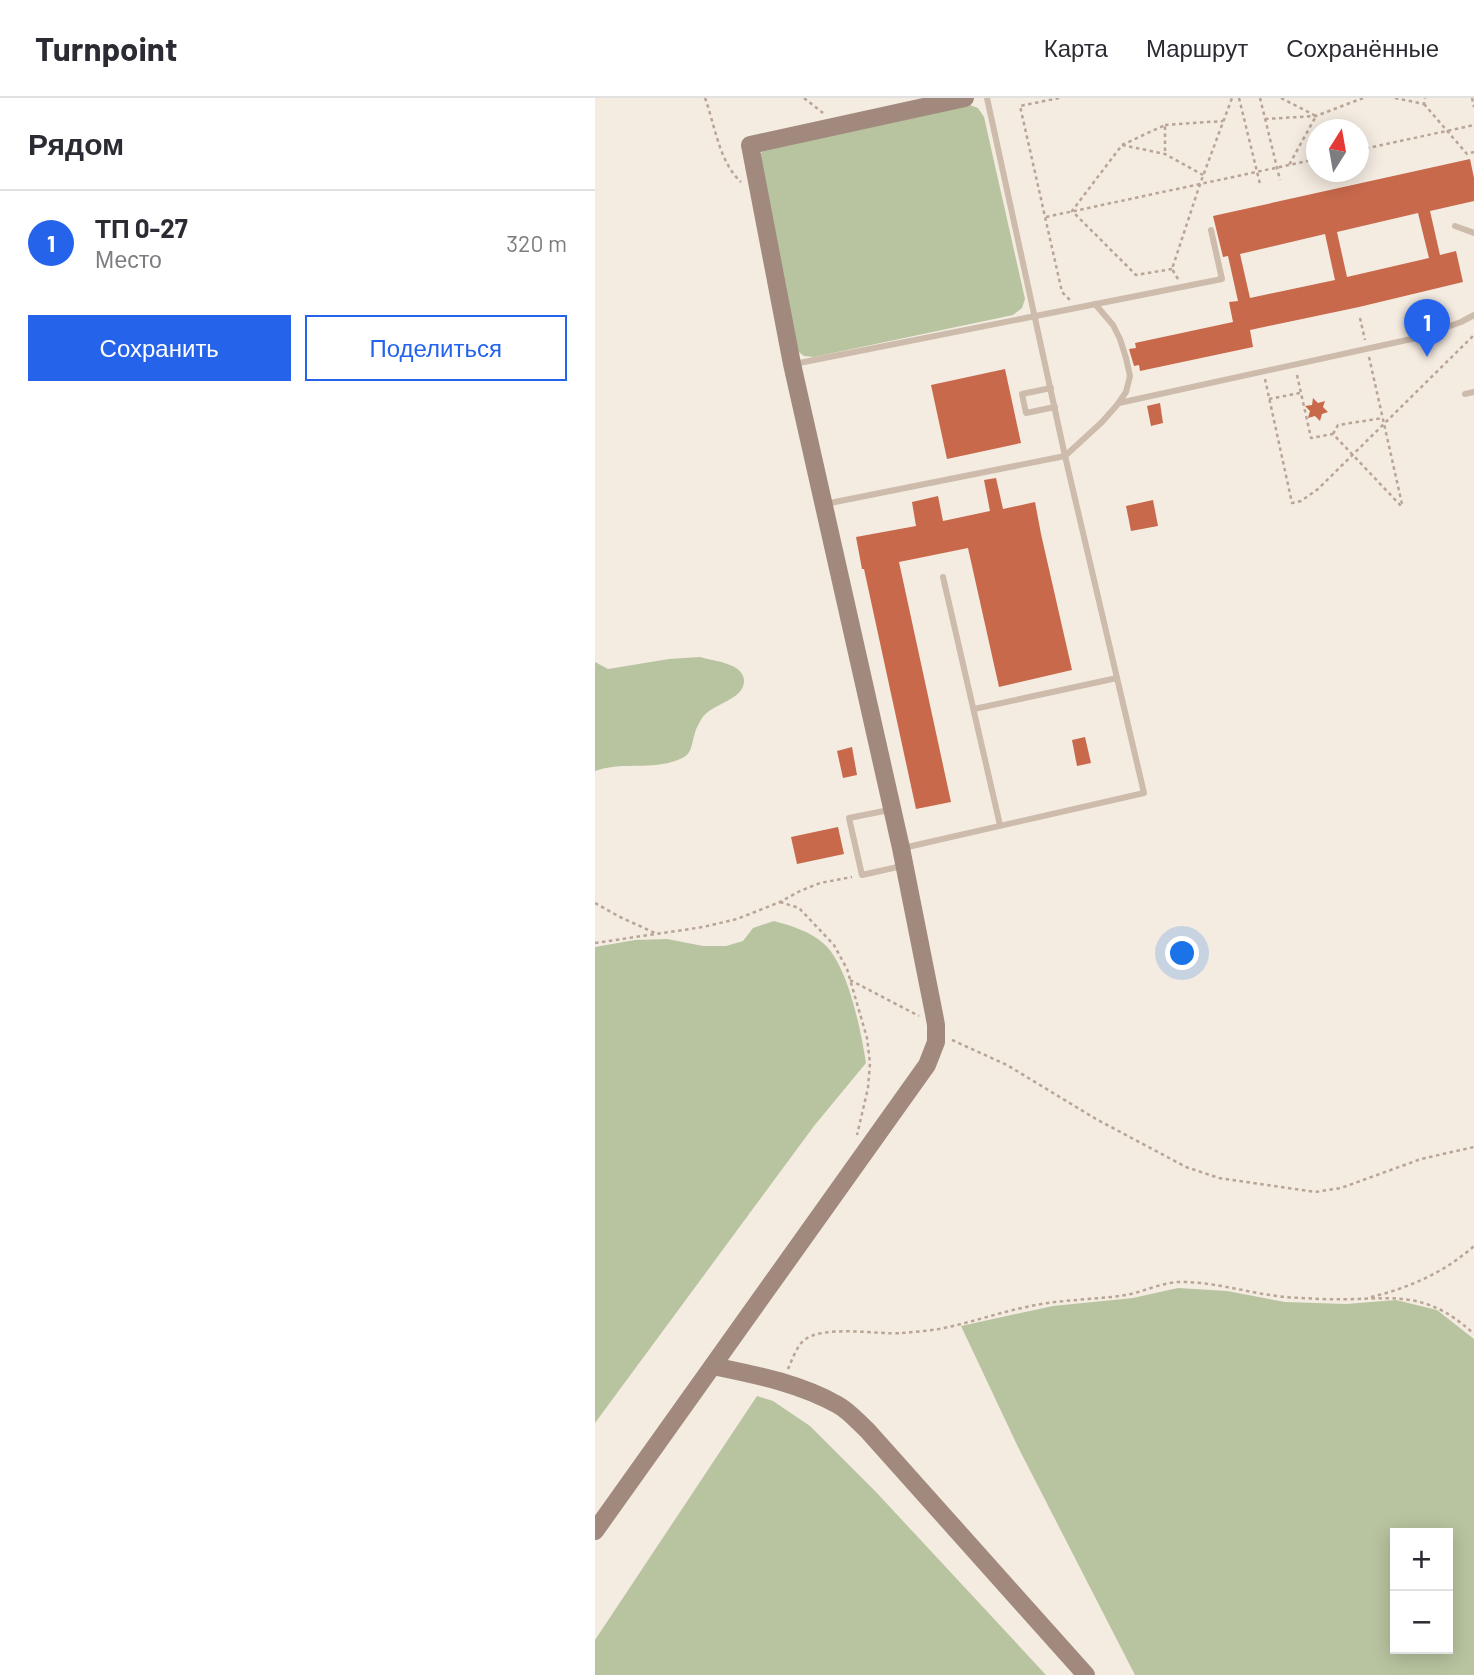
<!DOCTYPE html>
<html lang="ru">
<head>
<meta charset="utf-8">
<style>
  body { margin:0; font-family:Barlow,sans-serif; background:#f2f2f3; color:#2b2b33 }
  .controls { position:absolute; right:21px; bottom:21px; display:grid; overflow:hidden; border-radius:0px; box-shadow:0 4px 18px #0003 }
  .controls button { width:63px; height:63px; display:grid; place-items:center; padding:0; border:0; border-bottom:2px solid #e1e1e2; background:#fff; color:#2b2b33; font:35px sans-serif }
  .compass { position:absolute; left:711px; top:21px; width:63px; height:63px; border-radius:50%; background:#fff; box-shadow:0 4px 18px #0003; rotate:11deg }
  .you { position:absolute; left:588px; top:856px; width:24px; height:24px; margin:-18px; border:5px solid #fff; border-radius:50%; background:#1a73e8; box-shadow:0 0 0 10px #1a73e833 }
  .badge { display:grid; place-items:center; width:46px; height:46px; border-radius:50%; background:#2563eb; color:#fff; font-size:23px; font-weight:700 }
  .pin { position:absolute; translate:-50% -58px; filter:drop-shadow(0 2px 4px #0008) }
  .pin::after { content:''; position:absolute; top:37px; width:24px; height:21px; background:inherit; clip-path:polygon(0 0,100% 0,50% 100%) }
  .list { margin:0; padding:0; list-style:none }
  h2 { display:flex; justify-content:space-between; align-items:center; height:91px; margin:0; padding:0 28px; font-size:30px }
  h2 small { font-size:23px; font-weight:400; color:#7c7c81 }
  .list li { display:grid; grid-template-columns:46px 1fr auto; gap:21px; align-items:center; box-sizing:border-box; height:105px; padding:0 28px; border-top:2px solid #e1e1e2 }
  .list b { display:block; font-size:26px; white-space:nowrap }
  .list p { margin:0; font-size:23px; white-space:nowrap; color:#7c7c81 }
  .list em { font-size:23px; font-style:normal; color:#7c7c81 }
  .actions { display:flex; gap:14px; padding:21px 28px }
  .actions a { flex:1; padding:16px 0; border:2px solid #2563eb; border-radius:0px; text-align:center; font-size:24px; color:#2563eb }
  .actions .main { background:#2563eb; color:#fff }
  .map { position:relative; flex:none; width:879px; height:1577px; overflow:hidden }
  header { display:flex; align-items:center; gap:42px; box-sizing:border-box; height:98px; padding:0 35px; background:#fff; border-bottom:2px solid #e1e1e2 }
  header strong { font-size:33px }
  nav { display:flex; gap:38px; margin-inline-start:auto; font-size:24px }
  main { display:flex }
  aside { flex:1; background:#fff }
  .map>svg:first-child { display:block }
</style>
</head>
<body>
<header>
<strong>Turnpoint</strong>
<nav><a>Карта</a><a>Маршрут</a><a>Сохранённые</a></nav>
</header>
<main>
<aside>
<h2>Рядом<small></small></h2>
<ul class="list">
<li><span class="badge">1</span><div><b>ТП 0-27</b><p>Место</p></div><em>320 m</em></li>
</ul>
<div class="actions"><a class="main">Сохранить</a><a>Поделиться</a></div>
</aside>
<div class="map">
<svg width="879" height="1577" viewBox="0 0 879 1577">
  <rect width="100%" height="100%" fill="#f4ebe1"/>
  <g fill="#b8c4a0" fill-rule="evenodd">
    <polygon points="372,6 383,10 389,19 430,201 427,210 418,217 219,259 209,258 200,251 164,57 171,50"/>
    <path d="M105 559C118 563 148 565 149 582 150 602 117 605 107 620 105 624 101 630 100 635 96 646 98 656 85 661 58 673 28 663 0 673V564L13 571 74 561Z"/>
    <path d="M179 823C197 828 214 833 228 845 253 866 266 933 271 965L219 1028 0 1325V849L40 842 72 841 108 848H131L148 843 158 830Z"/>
    <path d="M583 1190 632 1193 690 1204 751 1206 801 1202 842 1212 879 1241V1577H540L423 1349 366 1228 458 1208 538 1200ZM800 1435H853V1551H800Z"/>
    <polygon points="162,1298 178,1303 215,1328 281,1394 451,1577 0,1577 0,1542"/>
  </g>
  <g fill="#c8694b" fill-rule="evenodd">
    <path d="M875 61 879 80V103L835 113 845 157 861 153 868 184 764 209 655 232 658 249 545 273 544 267 539 268 534 251 541 250 540 245 638 224 634 204 643 203 633 158 628 159 618 118ZM823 115 834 160 752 179 742 134ZM730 136 740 182 655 200 645 156Z"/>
    <polygon points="410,271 426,345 352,361 336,287"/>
    <polygon points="718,300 723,305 730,303 728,309 733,314 727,316 725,323 720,318 713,320 715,313 710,308 717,307"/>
    <polygon points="565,305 568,325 556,328 552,308"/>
    <polygon points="401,380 408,411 440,404 446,436 477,572 404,589 373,450 304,464 356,704 321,711 269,471 267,471 261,439 321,428 317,404 343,398 348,423 395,413 389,382"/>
    <polygon points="558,402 563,428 536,433 531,408"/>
    <polygon points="490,639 496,665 482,668 477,642"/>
    <polygon points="257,649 262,677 248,680 242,653"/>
    <polygon points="243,729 249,756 202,766 196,739"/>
  </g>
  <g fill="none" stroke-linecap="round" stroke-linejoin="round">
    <g stroke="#b9a596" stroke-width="2.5" stroke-dasharray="3.5 3.5" stroke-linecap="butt">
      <path d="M110 0C120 27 124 64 146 84"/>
      <polyline points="209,0 228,15"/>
      <polyline points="464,0 425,8 467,194 475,202"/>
      <polyline points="644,0 665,86"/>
      <polyline points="665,0 685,82"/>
      <polyline points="686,0 721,18 694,67"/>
      <polyline points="800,0 829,6 830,0"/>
      <polyline points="877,0 879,9"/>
      <polyline points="829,6 872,56 879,54"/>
      <polyline points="670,21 721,18 768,0"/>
      <polyline points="570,27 628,23"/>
      <polyline points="527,47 570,27 570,56"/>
      <polyline points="764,52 879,27"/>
      <polyline points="451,119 722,61"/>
      <polyline points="577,171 541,177 477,113 527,47 570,56 608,77"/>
      <polyline points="583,181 577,171 605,86 637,0"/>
      <polyline points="765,220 770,242"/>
      <polyline points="774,259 807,406"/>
      <polyline points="702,277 716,340 738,336 808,410"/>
      <polyline points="670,281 697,405 706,403 723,391 879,237"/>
      <polyline points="674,301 705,295"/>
      <polyline points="738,336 743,327 788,320"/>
      <polyline points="185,804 204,810 239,847 252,871 272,940 275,965 273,990 262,1037"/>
      <polyline points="0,805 25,819 60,835"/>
      <polyline points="0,845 108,829 142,821 185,804 205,793 225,785 257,779"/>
      <polyline points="255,882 324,918"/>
      <polyline points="357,942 412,967 501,1021 591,1069 624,1080 720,1094 746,1090 826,1061 879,1049"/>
      <path d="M776 1199C814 1190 850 1174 879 1148"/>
      <path d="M193 1271C197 1262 201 1250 208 1243 227 1226 283 1237 307 1235 319 1234 332 1233 344 1231 375 1225 405 1214 436 1208 468 1201 500 1202 531 1197 548 1194 565 1185 583 1184 616 1183 649 1194 682 1198 696 1200 711 1200 725 1201 790 1204 825 1186 879 1236"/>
    </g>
    <g stroke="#cdbbac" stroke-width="6">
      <polyline points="860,128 879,135"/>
      <polyline points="199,266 627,181 616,132"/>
      <polyline points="456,290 427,296 431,315 460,309"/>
      <polyline points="870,296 879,294"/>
      <polyline points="524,305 821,240 866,224 879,217"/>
      <polyline points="230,406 470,358 507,324 522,307 531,294 535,278 531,260 525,241 518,227 500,206"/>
      <polyline points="348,479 405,727"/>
      <polyline points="379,611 522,580"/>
      <polyline points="294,712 254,720 267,777 307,768"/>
      <polyline points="308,750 549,695 470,358 392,0"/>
    </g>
    <g stroke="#a18a7d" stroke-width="18">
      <path d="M118 1268C161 1277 204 1285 243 1307 254 1313 263 1324 272 1332L491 1577"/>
      <polyline points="0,1433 332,967 341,944 341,927 339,916 306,750 197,266 155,47 370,0"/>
    </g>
  </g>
</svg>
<div class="controls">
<button>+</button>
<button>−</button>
</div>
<svg class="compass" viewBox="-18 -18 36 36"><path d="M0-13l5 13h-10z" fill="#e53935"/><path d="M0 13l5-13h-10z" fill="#7c7c81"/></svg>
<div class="you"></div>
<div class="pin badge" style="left:832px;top:259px">1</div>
</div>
</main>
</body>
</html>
